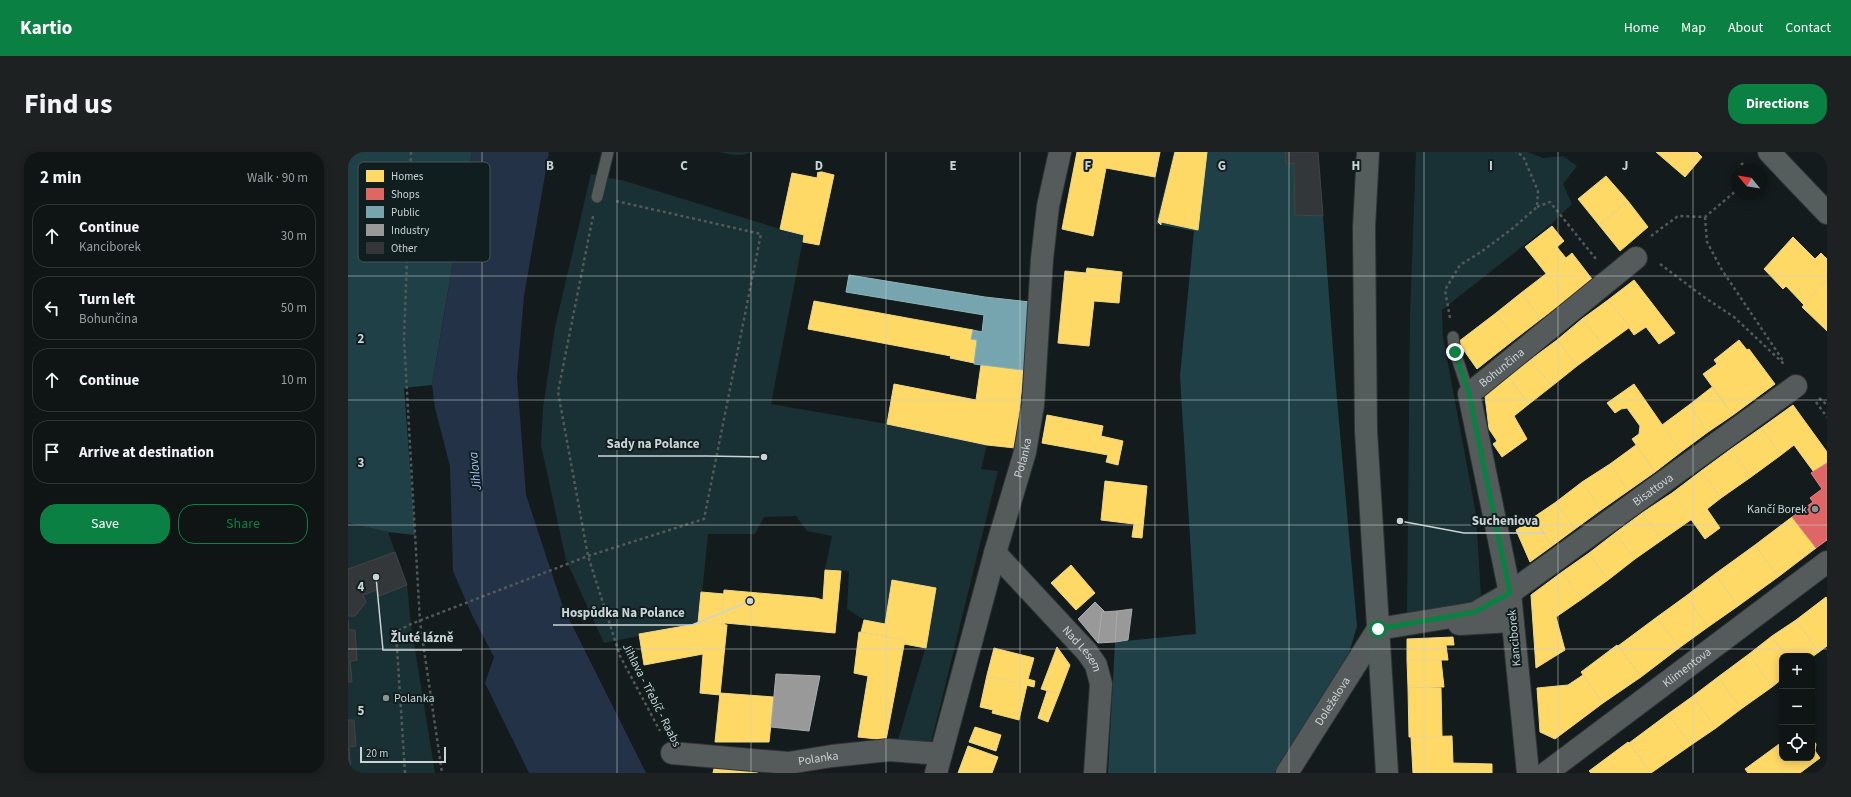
<!DOCTYPE html>
<html lang="en">
<head>
<meta charset="utf-8">
<style>
  body { margin:0; font-family:"Source Sans 3",sans-serif; background:#1d2122; color:#f1f3f6 }
  .controls { position:absolute; right:12px; bottom:12px; display:grid; overflow:hidden; border-radius:8px; box-shadow:0 2px 10px #0003 }
  .controls button { width:36px; height:36px; display:grid; place-items:center; padding:0; border:0; border-bottom:1px solid #2f3334; background:#0f1415; color:#f1f3f6; font:20px sans-serif }
  .compass { position:absolute; left:1383px; top:12px; width:36px; height:36px; border-radius:50%; background:#0f1415; box-shadow:0 2px 10px #0003; rotate:300deg }
  .scale { position:absolute; left:12px; bottom:10px; width:86px; box-sizing:border-box; padding-left:4px; border:2px solid #cbd3d5; border-top:0; font-size:11px; line-height:14px; white-space:nowrap; color:#cbd3d5; -webkit-text-stroke:3px #111e20; paint-order:stroke }
  .stop { position:absolute; width:12px; height:12px; margin:-9px; border:3px solid #0b8043; border-radius:50%; background:#fff }
  .stop.end { background:#0b8043; border-color:#fff; box-shadow:0 1px 4px #0008 }
  .list { margin:0; padding:0; list-style:none }
  h2 { display:flex; justify-content:space-between; align-items:center; height:52px; margin:0; padding:0 16px; font-size:17px }
  h2 small { font-size:13px; font-weight:400; color:#9b9ea0 }
  .list li { display:grid; grid-template-columns:26px 1fr auto; gap:12px; align-items:center; box-sizing:border-box; height:64px; margin:0 8px 8px; padding:0 8px; border:1px solid #2f3334; border-radius:16px }
  .list b { display:block; font-size:15px; white-space:nowrap }
  .list p { margin:0; font-size:13px; white-space:nowrap; color:#9b9ea0 }
  .list em { font-size:13px; font-style:normal; color:#9b9ea0 }
  .actions { display:flex; gap:8px; padding:12px 16px }
  .actions a { flex:1; padding:9px 0; border:1px solid #0b8043; border-radius:16px; text-align:center; font-size:14px; color:#0b8043 }
  .actions .main { background:#0b8043; color:#fff }
  .icon { flex:none; width:22px; height:22px; fill:none; stroke:currentColor; stroke-width:2; stroke-linecap:round; stroke-linejoin:round }
  .map { position:relative; flex:none; width:1479px; height:621px; overflow:hidden; border-radius:16px }
  header { display:flex; align-items:center; gap:24px; box-sizing:border-box; height:56px; padding:0 20px; background:#0b8043; color:#fff }
  header strong { font-size:19px }
  nav { display:flex; gap:22px; margin-inline-start:auto; font-size:14px }
  .intro { display:flex; align-items:center; justify-content:space-between; box-sizing:border-box; height:96px; padding:0 24px }
  h1 { margin:0; font-size:28px }
  .button { padding:10px 18px; border-radius:16px; background:#0b8043; color:#fff; font-size:14px; font-weight:700 }
  main { display:flex; gap:24px; padding:0 24px }
  aside { flex:1; background:#0f1415; border-radius:16px; box-shadow:0 2px 10px #0003 }
  .map>svg:first-child { display:block }
</style>
</head>
<body>
<header>
<strong>Kartio</strong>
<nav><a>Home</a><a>Map</a><a>About</a><a>Contact</a></nav>
</header>
<div class="intro"><h1>Find us</h1><a class="button">Directions</a></div>
<main>
<aside>
<h2>2 min<small>Walk · 90 m</small></h2>
<ul class="list">
<li><svg class="icon" aria-label="ahead" viewBox="0 0 24 24"><path d="M12 20V5M6 11l6-6 6 6"/></svg><div><b>Continue</b><p>Kanciborek</p></div><em>30 m</em></li>
<li><svg class="icon" aria-label="left" viewBox="0 0 24 24"><path d="M17 20v-9H6M10 6l-5 5 5 5"/></svg><div><b>Turn left</b><p>Bohunčina</p></div><em>50 m</em></li>
<li><svg class="icon" aria-label="ahead" viewBox="0 0 24 24"><path d="M12 20V5M6 11l6-6 6 6"/></svg><div><b>Continue</b></div><em>10 m</em></li>
<li><svg class="icon" aria-label="arrive" viewBox="0 0 24 24"><path d="M6 21V4h12l-3 4 3 4H6"/></svg><div><b>Arrive at destination</b></div></li>
</ul>
<div class="actions"><a class="main">Save</a><a>Share</a></div>
</aside>
<div class="map">
<svg width="1479" height="621" viewBox="0 0 1479 621">
  <rect width="100%" height="100%" fill="#141b1c"/>
  <g fill="#193034">
    <path d="M371 0H403C393 6 381 2 371 0Z"/>
    <polygon points="1068,0 1180,0 1195,6 1215,4 1229,14 1215,32 1224,52 1203,72 1094,158 1095,185 1128,362 1134,461 1059,465 1062,163"/>
    <polygon points="243,22 277,29 432,77 456,83 423,252 539,272 639,293 633,317 650,319 583,591 550,588 578,494 588,436 544,428 537,472 516,468 499,457 501,419 477,417 484,384 459,379 448,364 416,365 407,382 360,382 351,472 256,491 218,408 193,293 195,256 207,175"/>
    <polygon points="0,371 40,380 59,433 63,472 87,621 0,621"/>
  </g>
  <g fill="#1f4047">
    <polygon points="0,0 124,0 84,233 56,236 67,383 40,380 0,371"/>
    <polygon points="826,0 937,0 938,12 946,11 948,63 975,64 987,224 1009,474 1001,501 928,621 760,621 767,490 848,482 832,224 846,79 808,72"/>
  </g>
  <polygon fill="#233246" points="124,0 201,0 176,144 169,226 178,343 215,455 298,621 181,621 137,531 146,505 124,463 105,419 102,314 87,256 84,233"/>
  <g fill="#ffd966" stroke="#efd787">
    <polygon points="729,0 812,0 807,25 758,16 745,84 714,77"/>
    <polygon points="827,0 859,0 850,78 813,70 813,73 810,70"/>
    <polygon points="1308,0 1349,0 1354,5 1337,25"/>
    <polygon points="470,19 486,23 471,93 455,90 456,83 432,77 444,21 469,26"/>
    <polygon points="1258,24 1280,49 1251,73 1230,47"/>
    <polygon points="1280,49 1300,75 1272,99 1251,73"/>
    <polygon points="1204,74 1216,89 1209,95 1218,106 1224,101 1244,127 1219,148 1177,95"/>
    <polygon points="1445,85 1467,107 1473,101 1479,107 1479,127 1456,153 1438,134 1435,137 1416,117"/>
    <polygon points="739,116 774,120 771,151 746,149 741,194 710,191 717,119 738,121"/>
    <polygon points="1199,121 1219,148 1193,167 1173,141"/>
    <polygon points="1479,127 1479,179 1454,155"/>
    <polygon points="1286,128 1327,181 1311,192 1298,175 1286,183 1281,176 1282,175 1260,148"/>
    <polygon points="1173,141 1193,167 1167,187 1148,161"/>
    <polygon points="1260,148 1282,175 1256,194 1234,167"/>
    <polygon points="466,149 625,178 623,187 629,188 626,211 602,206 603,204 460,177"/>
    <polygon points="1148,161 1167,187 1129,217 1110,190"/>
    <polygon points="1234,167 1256,194 1229,214 1209,188"/>
    <polygon points="1209,188 1229,214 1204,234 1182,208"/>
    <polygon points="1391,188 1399,198 1401,197 1427,232 1385,263 1355,222 1369,212 1366,208"/>
    <polygon points="1182,208 1204,234 1181,252 1160,225"/>
    <polygon points="633,213 676,217 667,296 639,293 539,272 546,232 628,248"/>
    <polygon points="1160,225 1181,252 1166,264 1179,287 1154,305 1145,292 1149,289 1141,277 1137,244"/>
    <polygon points="1286,232 1333,300 1307,320 1284,287 1291,282 1292,274 1279,256 1273,257 1267,261 1259,251"/>
    <polygon points="1364,235 1385,263 1360,280 1341,253"/>
    <polygon points="1341,253 1360,280 1333,300 1314,273"/>
    <polygon points="1445,253 1479,300 1479,311 1465,319 1446,293 1433,303 1413,276"/>
    <polygon points="699,263 755,274 753,284 775,289 770,313 758,310 760,303 694,291"/>
    <polygon points="1413,276 1433,303 1403,325 1383,297"/>
    <polygon points="1288,293 1307,320 1280,339 1262,312"/>
    <polygon points="1383,297 1403,325 1373,346 1353,319"/>
    <polygon points="1262,312 1280,339 1253,358 1234,330"/>
    <polygon points="1353,319 1373,346 1359,357 1372,376 1357,387 1324,341"/>
    <polygon points="757,329 799,334 794,386 784,385 786,372 753,368"/>
    <polygon points="1234,330 1253,358 1227,377 1208,350"/>
    <polygon points="1324,341 1344,367 1314,388 1294,361"/>
    <polygon points="1208,350 1227,377 1204,394 1186,365"/>
    <polygon points="1294,361 1314,388 1287,407 1267,381"/>
    <polygon points="1444,365 1468,396 1430,425 1407,393"/>
    <polygon points="1186,366 1204,394 1182,410 1168,378"/>
    <polygon points="1267,381 1287,407 1260,428 1241,401"/>
    <polygon points="1407,393 1430,425 1390,454 1367,422"/>
    <polygon points="1241,401 1260,428 1234,447 1214,420"/>
    <polygon points="723,413 747,441 728,458 703,431"/>
    <polygon points="477,418 493,419 487,481 377,471 376,473 374,472 376,438 468,446 475,448"/>
    <polygon points="1214,420 1234,447 1208,465 1217,498 1188,516 1183,443"/>
    <polygon points="1367,422 1390,454 1360,475 1338,444"/>
    <polygon points="544,428 588,436 578,496 556,492 557,488 513,480 516,468 537,472"/>
    <polygon points="353,440 376,442 374,472 350,471"/>
    <polygon points="1338,444 1360,475 1331,496 1309,465"/>
    <polygon points="1478,445 1479,447 1479,494 1471,500 1448,468"/>
    <polygon points="1309,465 1331,496 1293,525 1270,494"/>
    <polygon points="1448,468 1471,500 1464,505 1438,504 1424,484"/>
    <polygon points="359,470 379,473 372,543 352,541 355,502 296,513 291,482"/>
    <polygon points="511,480 557,488 538,588 510,585 520,524 506,521"/>
    <polygon points="1424,484 1438,504 1434,504 1434,527 1424,535 1401,502"/>
    <polygon points="1105,485 1106,493 1098,493 1100,508 1059,508 1059,487"/>
    <polygon points="1269,493 1293,525 1255,551 1233,520"/>
    <polygon points="709,495 722,513 711,542 693,537"/>
    <polygon points="646,496 686,506 680,527 687,529 686,535 639,523"/>
    <polygon points="1401,502 1424,535 1393,557 1370,525"/>
    <polygon points="1059,508 1093,508 1096,535 1060,536"/>
    <polygon points="639,523 679,533 671,568 644,561 645,558 632,555"/>
    <polygon points="1235,523 1255,551 1207,587 1192,580 1189,536 1220,533"/>
    <polygon points="1370,525 1393,557 1368,576 1345,544"/>
    <polygon points="1060,536 1093,536 1094,585 1061,585"/>
    <polygon points="699,539 711,542 700,570 690,566"/>
    <polygon points="372,541 426,545 421,590 367,590"/>
    <polygon points="1345,544 1368,576 1343,593 1320,562"/>
    <polygon points="1320,562 1343,593 1303,621 1281,591"/>
    <polygon points="627,575 653,583 648,599 621,590"/>
    <polygon points="1104,584 1105,611 1144,612 1144,621 1065,621 1063,585"/>
    <polygon points="1464,587 1468,592 1467,599 1472,606 1452,621 1400,621 1397,617 1434,590 1434,606 1464,606"/>
    <polygon points="1280,590 1303,621 1243,621 1241,619"/>
    <polygon points="620,594 650,605 644,621 610,621"/>
    <polygon points="367,612 410,621 365,621"/>
  </g>
  <polygon fill="#e06666" stroke="#da8787" points="1479,311 1479,388 1468,396 1444,365 1465,350 1462,346 1474,337 1463,321"/>
  <polygon fill="#76a5af" stroke="#90b3ba" points="501,123 637,145 682,150 675,218 626,212 629,188 623,187 625,178 634,180 636,163 498,140"/>
  <g fill="#999" stroke="#a8aaab">
    <polygon points="747,450 757,460 754,460 750,491 730,467"/>
    <polygon points="784,457 780,488 767,490 769,459"/>
    <polygon points="769,459 767,490 750,491 754,460"/>
    <polygon points="428,522 472,524 461,579 423,575"/>
  </g>
  <g fill="#333739" stroke="#404547">
    <polygon points="937,0 970,0 975,64 947,63 946,11 938,12"/>
    <polygon points="47,400 59,433 31,444 29,438 15,443 18,450 7,464 0,464 0,417"/>
    <polygon points="0,468 1,478 7,478 9,508 2,509 4,530 0,530"/>
    <polygon points="0,568 6,568 8,594 1,595 3,621 0,621"/>
  </g>
  <g fill="none" stroke-linecap="round" stroke-linejoin="round">
    <defs>
      <g id="service">
        <polyline points="249,45 260,0"/>
        <polyline points="1105,185 1107,200 1121,242"/>
      </g>
      <g id="minor">
        <path id="s1" d="M647 401 739 500 748 513 753 532 747 621"/>
        <polyline points="1111,472 1164,469"/>
        <path id="s2" d="M1030 477 1127 461 1162 441 1448 234"/>
        <path id="s3" d="M324 601 440 611 484 604 541 598 593 602"/>
        <path id="s4" d="M588 621 647 401 677 300 685 253 694 107 700 54 712 0"/>
        <path id="s5" d="M939 621 1030 477"/>
        <path id="s6" d="M1180 621 1162 441 1121 242 1288 106"/>
        <path id="s7" d="M1198 621 1479 410"/>
      </g>
      <polyline id="secondary" points="1421,0 1479,61"/>
      <polyline id="primary" points="1020,0 1016,75 1018,279 1039,621"/>
    </defs>
    <use href="#service" stroke="#2e3435" stroke-width="13"/>
    <use href="#minor" stroke="#2e3435" stroke-width="24"/>
    <use href="#secondary" stroke="#2e3435" stroke-width="24"/>
    <use href="#primary" stroke="#2e3435" stroke-width="24"/>
    <g stroke="#545858" stroke-width="2.5" stroke-dasharray="3 3" stroke-linecap="butt">
      <polyline points="63,0 56,187 72,470 94,621"/>
      <polyline points="1392,18 1391,15 1397,9"/>
      <polyline points="1189,55 1202,50 1248,107"/>
      <polyline points="245,64 210,240 240,404 272,504 312,579"/>
      <polyline points="1357,65 1359,90 1374,118 1436,210"/>
      <polyline points="1303,84 1330,64 1357,65 1389,38"/>
      <polyline points="1312,112 1356,145 1386,165 1436,212"/>
      <polyline points="1102,166 1097,138 1112,113 1133,100 1165,76 1189,55 1190,39 1175,4 1168,0"/>
      <polyline points="1471,246 1479,253"/>
      <polyline points="1468,250 1479,265"/>
      <polyline points="57,621 48,480 63,472 240,404 356,367 413,82 268,49"/>
    </g>
    <use href="#service" stroke="#555b5a" stroke-width="11"/>
    <use href="#minor" stroke="#555b5a" stroke-width="22"/>
    <use href="#secondary" stroke="#565d5d" stroke-width="22"/>
    <use href="#primary" stroke="#545c5c" stroke-width="22"/>
  </g>
  <g fill="none" stroke-linecap="round" stroke-linejoin="round">
    <polyline stroke="#0b8043" stroke-width="5" points="1030,477 1127,460 1162,441 1121,242 1107,200"/>
  </g>
  <path fill="none" stroke="#cbd3d5" stroke-width="1" stroke-opacity="0.55" d="M134 0V621M269 0V621M403 0V621M538 0V621M672 0V621M807 0V621M941 0V621M1076 0V621M1210 0V621M1345 0V621M0 124H1479M0 248H1479M0 373H1479M0 497H1479"/>
  <g fill="#8b9394" stroke="#111e20" stroke-width="1.5">
    <circle cx="1467" cy="357" r="4"/>
    <circle cx="38" cy="546" r="4"/>
  </g>
  <g text-anchor="middle" stroke-width="4" stroke-linejoin="round" paint-order="stroke">
    <g font-size="12" fill="#cbd3d5" stroke="#111e20">
      <text dy="4" stroke="none"><textPath href="#s6" startOffset="426">Bohunčina</textPath></text>
      <text dy="4" stroke="none"><textPath href="#s4" startOffset="327">Polanka</textPath></text>
      <text dy="4" stroke="none"><textPath href="#s2" startOffset="315">Bisattova</textPath></text>
      <text transform="translate(1166 486) rotate(-95)" y="4">Kanciborek</text>
      <text dy="4" stroke="none"><textPath href="#s1" startOffset="130">Nad Lesem</textPath></text>
      <text dy="4" stroke="none"><textPath href="#s7" startOffset="176">Klimentova</textPath></text>
      <text transform="translate(304 543) rotate(63)" y="4">Jihlava - Třebíč - Raabs</text>
      <text dy="4" stroke="none"><textPath href="#s5" startOffset="85">Doleželova</textPath></text>
      <text dy="4" stroke="none"><textPath href="#s3" startOffset="147">Polanka</textPath></text>
    </g>
    <g font-size="12" fill="#cbd3d5" stroke="#111e20" text-anchor="end">
      <text x="1459" y="361">Kančí Borek</text>
      <text x="46" y="550" text-anchor="start">Polanka</text>
    </g>
    <g font-size="13" font-style="italic" fill="#a5c4f3" stroke="#111e20">
      <text transform="translate(126 319) rotate(-96)" y="5">Jihlava</text>
    </g>
  </g>
  <rect x="10" y="10" width="132" height="100" rx="6" fill="#111e20" stroke="#495456" stroke-width="1"/>
  <rect x="18" y="18" width="18" height="12" fill="#ffd966"/>
  <rect x="18" y="36" width="18" height="12" fill="#e06666"/>
  <rect x="18" y="54" width="18" height="12" fill="#76a5af"/>
  <rect x="18" y="72" width="18" height="12" fill="#999"/>
  <rect x="18" y="90" width="18" height="12" fill="#333739"/>
  <g font-size="11" fill="#cbd3d5">
    <text x="43" y="28">Homes</text>
    <text x="43" y="46">Shops</text>
    <text x="43" y="64">Public</text>
    <text x="43" y="82">Industry</text>
    <text x="43" y="100">Other</text>
  </g>
  <g font-size="13" text-anchor="middle" font-weight="bold" fill="#cbd3d5" stroke="#111e20" stroke-width="4" stroke-linejoin="round" paint-order="stroke">
    <text x="202" y="18">B</text>
    <text x="336" y="18">C</text>
    <text x="471" y="18">D</text>
    <text x="605" y="18">E</text>
    <text x="740" y="18">F</text>
    <text x="874" y="18">G</text>
    <text x="1008" y="18">H</text>
    <text x="1143" y="18">I</text>
    <text x="1277" y="18">J</text>
    <text x="13" y="191">2</text>
    <text x="13" y="315">3</text>
    <text x="13" y="439">4</text>
    <text x="13" y="563">5</text>
  </g>
  <path fill="none" stroke="#cbd3d5" stroke-width="1.5" d="M416 305L359 304H250M1052 369L1116 381H1198M402 449L344 473H205M28 425L35 498H114"/>
  <g fill="#cbd3d5" stroke="#111e20" stroke-width="1.5">
    <circle cx="416" cy="305" r="4"/>
    <circle cx="1052" cy="369" r="4"/>
    <circle cx="402" cy="449" r="4"/>
    <circle cx="28" cy="425" r="4"/>
  </g>
  <g font-size="13" text-anchor="middle" font-weight="bold" fill="#cbd3d5" stroke="#111e20" stroke-width="4" stroke-linejoin="round" paint-order="stroke">
    <text x="305" y="296">Sady na Polance</text>
    <text x="1157" y="373">Sucheniova</text>
    <text x="275" y="465">Hospůdka Na Polance</text>
    <text x="74" y="490">Žluté lázně</text>
  </g>
</svg>
<div class="controls">
<button>+</button>
<button>−</button>
<button><svg class="icon" aria-label="locate" viewBox="0 0 24 24"><circle cx="12" cy="12" r="6"/><path d="M12 2v4M12 18v4M2 12h4M18 12h4"/></svg></button>
</div>
<svg class="compass" viewBox="-18 -18 36 36"><path d="M0-13l5 13h-10z" fill="#e53935"/><path d="M0 13l5-13h-10z" fill="#9b9ea0"/></svg>
<div class="scale">20 m</div>
<div class="stop" style="left:1030px;top:477px"></div>
<div class="stop end" style="left:1107px;top:200px"></div>
</div>
</main>
</body>
</html>
